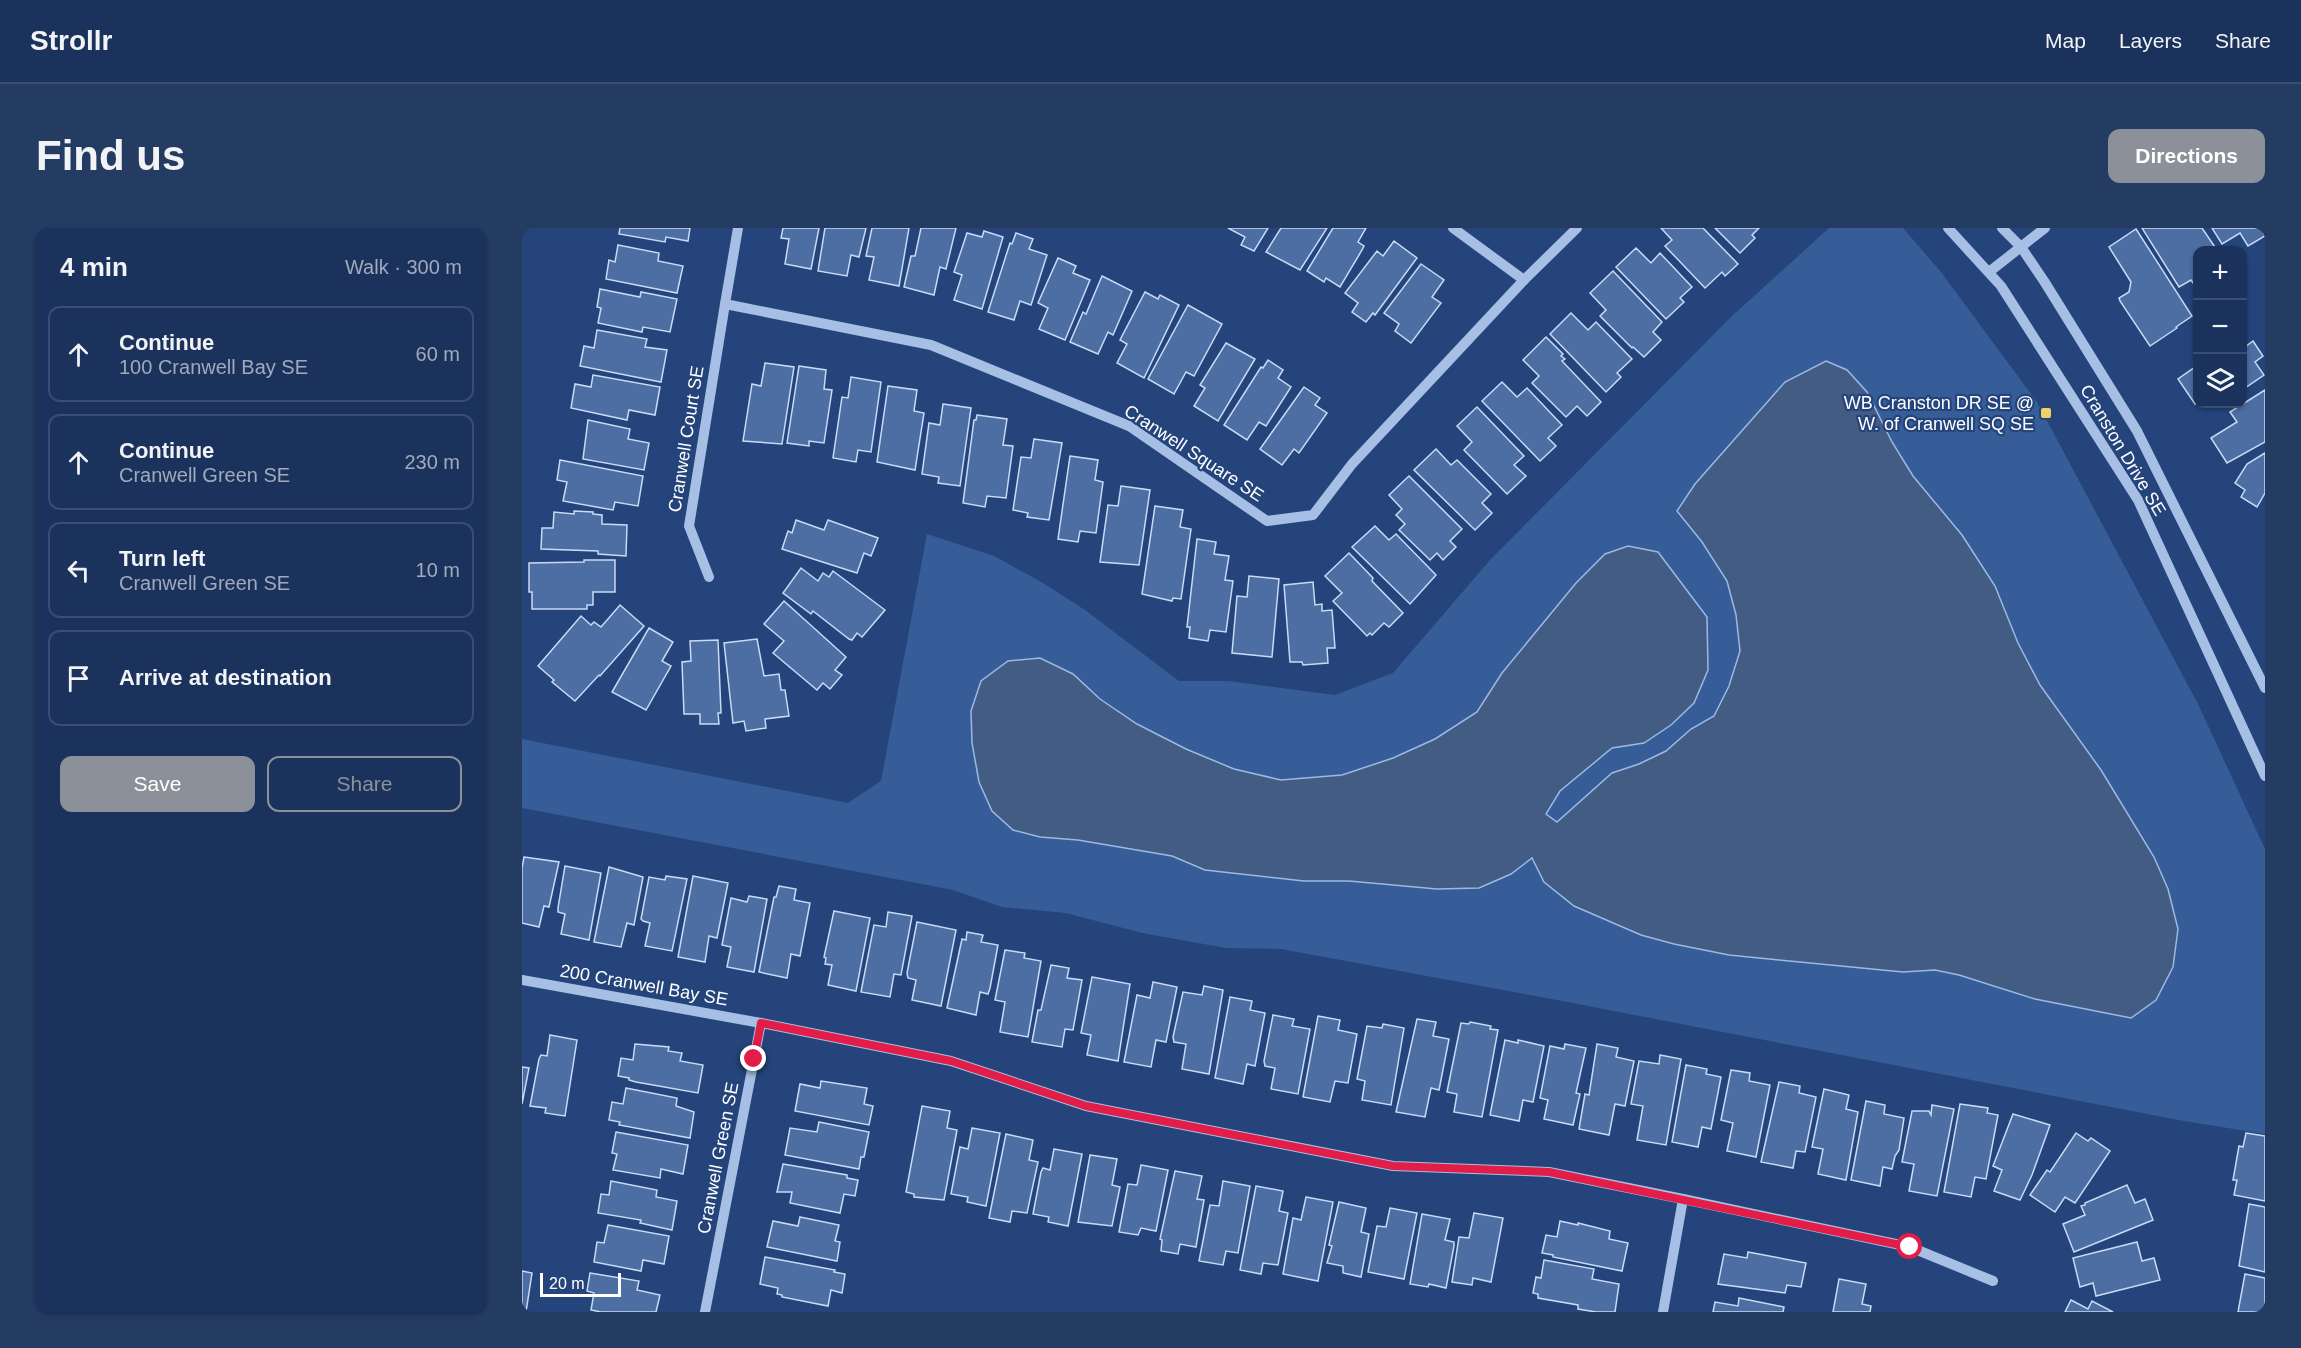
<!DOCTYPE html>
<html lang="en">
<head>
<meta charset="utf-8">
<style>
  body { margin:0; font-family:Arial,sans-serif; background:#243b62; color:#f1f3f6 }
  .controls { position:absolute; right:18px; top:18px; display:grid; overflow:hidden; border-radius:12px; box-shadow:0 2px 4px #0004 }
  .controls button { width:54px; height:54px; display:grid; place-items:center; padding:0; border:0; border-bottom:2px solid #394e72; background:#1b335c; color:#f1f3f6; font:30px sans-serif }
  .scale { position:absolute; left:18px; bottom:15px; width:81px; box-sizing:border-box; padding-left:6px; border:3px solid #fff; border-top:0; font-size:16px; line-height:21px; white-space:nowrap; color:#fff; -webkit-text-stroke:4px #24447b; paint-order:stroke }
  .stop { position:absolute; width:18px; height:18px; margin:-14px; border:4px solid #e11d48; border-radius:50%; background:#fff }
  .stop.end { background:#e11d48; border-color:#fff; box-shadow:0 2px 6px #0008 }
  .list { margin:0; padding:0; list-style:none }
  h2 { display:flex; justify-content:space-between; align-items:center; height:78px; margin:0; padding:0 24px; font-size:26px }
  h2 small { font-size:20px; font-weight:400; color:#a0aabb }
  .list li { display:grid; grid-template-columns:39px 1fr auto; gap:18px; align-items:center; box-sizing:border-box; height:96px; margin:0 12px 12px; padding:0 12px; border:2px solid #394e72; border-radius:12px }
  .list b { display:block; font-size:22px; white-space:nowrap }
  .list p { margin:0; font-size:20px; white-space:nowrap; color:#a0aabb }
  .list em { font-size:20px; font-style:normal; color:#a0aabb }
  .actions { display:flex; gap:12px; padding:18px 24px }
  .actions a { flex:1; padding:14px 0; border:2px solid #8c9099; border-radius:12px; text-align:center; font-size:21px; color:#8c9099 }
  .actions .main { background:#8c9099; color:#fff }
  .icon { flex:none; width:33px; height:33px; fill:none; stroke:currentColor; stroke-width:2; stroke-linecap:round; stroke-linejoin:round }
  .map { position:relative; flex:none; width:1743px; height:1084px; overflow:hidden; border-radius:12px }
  header { display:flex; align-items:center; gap:36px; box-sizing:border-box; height:84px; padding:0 30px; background:#1b335c; border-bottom:2px solid #394e72 }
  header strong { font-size:28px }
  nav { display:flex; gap:33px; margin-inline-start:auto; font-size:21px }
  .intro { display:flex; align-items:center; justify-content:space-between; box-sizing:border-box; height:144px; padding:0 36px }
  h1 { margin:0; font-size:42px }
  .button { padding:15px 27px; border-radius:12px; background:#8c9099; color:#fff; font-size:21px; font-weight:700 }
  main { display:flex; gap:36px; padding:0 36px }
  aside { flex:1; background:#1b335c; border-radius:12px; box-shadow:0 2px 4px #0004 }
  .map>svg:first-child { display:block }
</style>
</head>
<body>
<header>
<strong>Strollr</strong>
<nav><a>Map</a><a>Layers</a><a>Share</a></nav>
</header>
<div class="intro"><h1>Find us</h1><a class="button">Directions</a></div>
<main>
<aside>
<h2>4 min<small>Walk · 300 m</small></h2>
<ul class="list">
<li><svg class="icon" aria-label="ahead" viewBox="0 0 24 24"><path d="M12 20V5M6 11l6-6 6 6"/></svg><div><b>Continue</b><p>100 Cranwell Bay SE</p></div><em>60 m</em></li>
<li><svg class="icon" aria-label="ahead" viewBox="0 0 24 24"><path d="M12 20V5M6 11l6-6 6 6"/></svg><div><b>Continue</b><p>Cranwell Green SE</p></div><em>230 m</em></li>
<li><svg class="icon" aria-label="left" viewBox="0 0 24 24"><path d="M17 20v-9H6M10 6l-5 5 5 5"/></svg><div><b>Turn left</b><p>Cranwell Green SE</p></div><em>10 m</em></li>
<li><svg class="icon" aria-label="arrive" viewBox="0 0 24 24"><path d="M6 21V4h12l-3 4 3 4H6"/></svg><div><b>Arrive at destination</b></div></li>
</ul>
<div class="actions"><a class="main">Save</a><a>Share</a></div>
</aside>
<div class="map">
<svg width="1743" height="1084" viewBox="0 0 1743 1084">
  <rect width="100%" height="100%" fill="#24447b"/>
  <polygon fill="#375d98" points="1307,0 1381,0 1419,44 1515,174 1676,476 1743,621 1743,906 1662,893 1035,772 759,721 704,720 620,705 544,685 480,679 431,662 0,580 0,511 326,575 359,553 405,306 472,328 521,355 563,382 657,453 706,453 813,467 871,445 968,332 1210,88"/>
  <polygon fill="#435c84" stroke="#9bb9e5" stroke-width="1.5" points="1304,133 1325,142 1345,164 1370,214 1391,248 1440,307 1473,358 1496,415 1518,457 1579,542 1632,629 1646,661 1656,701 1651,739 1634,772 1609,790 1513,771 1437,747 1413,742 1381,744 1257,732 1207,727 1152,716 1119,707 1052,678 1022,654 1010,630 989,646 957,660 915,661 827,653 782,653 683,642 650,628 556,612 518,609 491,602 470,583 457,554 450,515 449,483 459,453 486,433 518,430 551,446 578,471 615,496 664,521 712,541 759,552 820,547 871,530 913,511 955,484 980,445 1054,355 1083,326 1106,318 1136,324 1185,389 1186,442 1172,475 1149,497 1122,515 1090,520 1038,563 1024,586 1035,594 1090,545 1117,536 1144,523 1169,501 1192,488 1207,458 1218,423 1214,387 1205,353 1180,314 1155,283 1173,256 1263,154"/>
  <g fill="#4c6ea3" stroke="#c9daf4" stroke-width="1.5">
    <polygon points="98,0 168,0 166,13 144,9 143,14 97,6"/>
    <polygon points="261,0 297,0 289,41 263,36 267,11 259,10"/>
    <polygon points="303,0 344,0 337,29 329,27 325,48 296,43"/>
    <polygon points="350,0 387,0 377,58 347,52 352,29 344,28"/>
    <polygon points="399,0 434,0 424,41 418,39 412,67 382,59 389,28 393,28"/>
    <polygon points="706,0 746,0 732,23 719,17 723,9"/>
    <polygon points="759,0 805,0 778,42 744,24"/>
    <polygon points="811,0 844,0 836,14 842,18 840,22 818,59 804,50 802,54 785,43"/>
    <polygon points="1139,0 1181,0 1216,36 1203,48 1200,44 1183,60 1143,18 1150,12"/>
    <polygon points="1193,0 1237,0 1230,7 1233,10 1218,25"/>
    <polygon points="1620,0 1680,0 1695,22 1676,22 1676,62 1669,52 1657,59"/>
    <polygon points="1690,0 1740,0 1743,8 1726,18 1718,5 1700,16"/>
    <polygon points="1614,1 1670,88 1654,99 1655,100 1628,118 1598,73 1597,70 1607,64 1609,54 1587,19"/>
    <polygon points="462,3 481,9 460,81 432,72 440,47 432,44 445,5 460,9"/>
    <polygon points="494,5 511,11 507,21 525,27 509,77 498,73 492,92 466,84 488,15 490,16"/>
    <polygon points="872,13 895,30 853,87 851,85 844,94 830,84 836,75 823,65 855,23 861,28"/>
    <polygon points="96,17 137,25 136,33 161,38 155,65 84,51 87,32 93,34"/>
    <polygon points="1114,20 1129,35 1138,25 1170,59 1158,70 1162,74 1144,91 1094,39"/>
    <polygon points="536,30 554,38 551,45 568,52 543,112 517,101 526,80 516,75"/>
    <polygon points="899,36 922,52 910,69 919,75 889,115 873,103 877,96 862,85"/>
    <polygon points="1091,43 1140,94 1131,104 1139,112 1122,129 1111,119 1110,120 1078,88 1084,82 1068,65"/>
    <polygon points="580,48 610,63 591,107 586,104 576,126 548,114 561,84 564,86"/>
    <polygon points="78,61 118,69 119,64 155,71 148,104 121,99 120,104 76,95 79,80 75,79"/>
    <polygon points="623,64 636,71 638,67 657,77 622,150 595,135 605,116 598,112"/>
    <polygon points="666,77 700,96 672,148 664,144 652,166 626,151"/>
    <polygon points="1049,85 1066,102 1074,94 1110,131 1095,145 1099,149 1084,164 1028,106"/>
    <polygon points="75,102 125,111 123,119 145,122 139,154 58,138 62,118 72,120"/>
    <polygon points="1024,109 1041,126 1039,128 1043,131 1040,133 1079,174 1065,188 1055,178 1044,189 1010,155 1017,148 1001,132"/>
    <polygon points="1731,113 1741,128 1733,134 1742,147 1720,162 1720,115 1723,119"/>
    <polygon points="704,115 733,131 696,193 672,178 683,160 678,157"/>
    <polygon points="746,132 761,142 756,150 769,159 744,198 737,194 725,212 702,197 739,139 741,140"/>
    <polygon points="243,135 272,139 260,216 221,213 230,156 239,158"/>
    <polygon points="1676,137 1676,174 1673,176 1656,151"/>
    <polygon points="277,138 304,142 302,161 310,162 302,215 287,213 287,218 265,215"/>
    <polygon points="71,147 138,159 133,187 107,182 105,192 49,180 53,156 69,159"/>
    <polygon points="329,149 359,154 349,224 336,222 334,234 311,230 320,169 326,170"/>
    <polygon points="980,154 995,169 1005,160 1040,197 1026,210 1034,218 1018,233 960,173"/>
    <polygon points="366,158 395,162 392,183 402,185 393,242 355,234"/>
    <polygon points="782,159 798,170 793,177 805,185 777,225 772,221 760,237 738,221"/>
    <polygon points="1743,162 1743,214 1705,235 1689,210 1715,194 1708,184"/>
    <polygon points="421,176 449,180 438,258 416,255 417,249 400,246 407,195 418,197"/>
    <polygon points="955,179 1002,228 992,237 1004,248 985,266 942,222 950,214 935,198"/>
    <polygon points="455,187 485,191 481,217 491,218 484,270 465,268 463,279 441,275 452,192 454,192"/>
    <polygon points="66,192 108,201 106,211 127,215 122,242 61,231"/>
    <polygon points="512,211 540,215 527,292 505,289 506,285 491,282 499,229 509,230"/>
    <polygon points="914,221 929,237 935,232 969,266 960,275 970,285 953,302 892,242"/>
    <polygon points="1743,225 1743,265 1735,279 1719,269 1723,262 1713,255 1725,236"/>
    <polygon points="548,228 576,232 573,252 581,254 574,305 558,303 556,314 536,311"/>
    <polygon points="38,232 121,248 116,278 93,274 91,282 41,273 45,254 35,252"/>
    <polygon points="887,248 940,301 928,313 934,319 921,332 915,325 908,332 877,302 883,296 874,287 880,281 867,267"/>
    <polygon points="599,258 628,262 617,337 578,334 586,277 596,278"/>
    <polygon points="633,278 661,282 658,299 669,301 659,371 651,370 650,373 620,366"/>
    <polygon points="52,283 71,284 71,286 80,287 80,296 105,297 104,328 76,326 76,323 19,321 20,300 31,300 32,284 52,286"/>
    <polygon points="274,292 302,302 306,292 356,310 349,328 342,325 335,345 260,321 266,303 270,305"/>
    <polygon points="853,298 867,312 874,306 914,347 888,376 830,319"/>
    <polygon points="675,311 694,314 692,326 707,328 703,352 711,353 704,404 688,402 686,413 667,410 668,399 665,399"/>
    <polygon points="827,325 851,350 850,353 881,385 867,399 862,395 850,407 848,405 845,408 811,373 820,365 803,348"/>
    <polygon points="62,332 93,332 93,364 71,364 71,377 65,377 65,381 10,381 10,364 7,364 7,335 62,334"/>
    <polygon points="279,340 296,353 301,345 307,349 311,343 363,382 340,409 335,405 330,412 327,411 291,383 289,386 261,365"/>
    <polygon points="727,348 757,351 750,429 710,425 715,368 725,369"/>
    <polygon points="791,354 793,377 800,376 800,383 810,382 813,420 805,420 806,435 781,437 780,434 768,434 762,357"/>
    <polygon points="262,373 324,429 313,442 320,447 308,461 301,455 295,462 251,425 262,413 242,396"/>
    <polygon points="98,377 122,398 78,448 77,447 53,473 30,454 32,452 16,438 59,388 69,397 72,394 79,399"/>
    <polygon points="127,400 151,414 140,433 149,438 124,482 90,464"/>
    <polygon points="235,411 242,448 257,446 259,462 263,462 267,488 243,491 244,500 224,503 222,493 211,495 202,415"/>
    <polygon points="196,412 199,485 196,485 197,496 178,496 178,486 162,486 160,434 169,433 168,413"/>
    <polygon points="2,629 37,634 27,679 22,678 17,699 0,695 0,640"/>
    <polygon points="43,638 79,645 67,712 39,706 43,686 36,684 36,680"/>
    <polygon points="87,639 121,649 112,697 105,695 99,719 72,714"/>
    <polygon points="144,648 165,651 150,723 123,718 128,695 121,693 119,691 127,649 143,652"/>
    <polygon points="171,648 206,655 195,710 187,708 183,734 156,729"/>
    <polygon points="257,658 274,661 272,672 288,675 278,728 269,726 265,750 237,744 252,669 254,669"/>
    <polygon points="227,668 245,671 232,744 205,739 209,719 200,717 209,670 225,674"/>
    <polygon points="312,683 348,690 334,763 306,757 310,737 303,736 304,730 302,729"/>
    <polygon points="366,684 390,688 379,747 372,746 368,769 339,764 352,697 364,699"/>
    <polygon points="395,694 434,702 419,778 390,772 394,752 386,750 385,745"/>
    <polygon points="445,704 461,707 459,714 476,717 468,760 466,766 458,764 454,787 425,780 440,711 444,712"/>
    <polygon points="483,722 503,725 502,730 519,733 506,809 478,804 483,774 473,772"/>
    <polygon points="529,737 547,740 545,750 560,752 551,802 543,801 540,819 510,814 516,782 519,782"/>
    <polygon points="570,749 608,756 596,833 565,827 569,807 559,805"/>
    <polygon points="631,754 655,759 644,814 634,812 629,839 602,834 615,767 628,770"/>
    <polygon points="682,758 701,762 687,846 660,841 664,816 652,814 651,809 661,764 680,767"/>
    <polygon points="708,769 730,773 728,782 743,785 733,838 725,836 721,856 693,850"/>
    <polygon points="751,787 772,791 770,798 788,801 776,866 749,861 753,840 743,838 742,833"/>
    <polygon points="796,788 818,792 816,802 835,806 826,855 813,853 808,874 781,869"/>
    <polygon points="895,791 914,794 911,808 927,811 917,862 909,860 903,889 874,884"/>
    <polygon points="948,794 969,798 968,801 976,802 960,889 932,884 935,866 925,864 939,795 947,796"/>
    <polygon points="861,796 882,800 869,877 840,872 843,853 835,851 845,798 860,800"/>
    <polygon points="28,807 55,812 43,888 23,885 24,880 8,878 17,831 19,827 25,828"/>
    <polygon points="983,812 996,815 996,812 1022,818 1011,874 1001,872 997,893 968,887"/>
    <polygon points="113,816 147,819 146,823 160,825 158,833 181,837 176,865 114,854 107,852 107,850 96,848 99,830 111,832"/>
    <polygon points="1043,816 1064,820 1054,865 1058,866 1051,897 1022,891 1026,872 1018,870 1028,818 1042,821"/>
    <polygon points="1075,816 1096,820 1094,829 1112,833 1103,878 1093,876 1087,907 1057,901 1063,866 1067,867"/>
    <polygon points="1138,827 1159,831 1144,917 1115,912 1121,878 1109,876 1117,833 1137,836"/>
    <polygon points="1164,837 1185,841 1184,846 1199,849 1189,901 1180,899 1176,919 1150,914"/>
    <polygon points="0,839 7,840 0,876"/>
    <polygon points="1209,842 1228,845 1227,853 1248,857 1234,929 1205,923 1211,895 1199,892"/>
    <polygon points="299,853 345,860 342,876 351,878 347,897 273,883 278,856 298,860"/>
    <polygon points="1257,854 1278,858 1277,865 1294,869 1283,924 1274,923 1271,940 1239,934"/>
    <polygon points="104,860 155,870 154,878 172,884 168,910 97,897 98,894 87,892 90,874 101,876"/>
    <polygon points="1302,861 1327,867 1324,881 1336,884 1324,952 1296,946 1301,921 1290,919"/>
    <polygon points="1344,873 1363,877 1362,886 1382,890 1377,922 1373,928 1370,941 1361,939 1358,958 1329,952"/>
    <polygon points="1438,876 1466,880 1465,885 1476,887 1464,951 1453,949 1449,969 1422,964"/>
    <polygon points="1410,877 1432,881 1415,968 1387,963 1392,936 1380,934 1390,883 1407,883 1409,887"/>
    <polygon points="400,878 428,883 425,900 435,902 422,972 392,969 392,966 384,964"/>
    <polygon points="1491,886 1528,897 1510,947 1498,972 1472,963 1480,942 1471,938"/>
    <polygon points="297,894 347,904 342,929 339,929 337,941 263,927 268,900 295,904"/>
    <polygon points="450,900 478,905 464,978 445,974 446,969 429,966 438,919 446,921"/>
    <polygon points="94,904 166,917 161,946 139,941 138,950 91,942 95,926 90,925"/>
    <polygon points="1554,905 1566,913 1569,910 1588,923 1553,975 1543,969 1533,984 1508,967 1525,942 1528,944"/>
    <polygon points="1724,905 1743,908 1743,973 1712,967 1715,952 1711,952 1717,918 1721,919"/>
    <polygon points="484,906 511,912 507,932 516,934 505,985 490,983 488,994 467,990"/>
    <polygon points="532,921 560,926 546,998 526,994 527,989 511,986 519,944 521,940 528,942"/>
    <polygon points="568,927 595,931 590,957 598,959 590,998 556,994"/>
    <polygon points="261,936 325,947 325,950 336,952 333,968 322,966 318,985 268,975 270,964 255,964"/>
    <polygon points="619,937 646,942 634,1003 619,1000 616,1007 597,1004 606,956 615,957"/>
    <polygon points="653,943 680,948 675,971 682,972 674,1019 658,1016 656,1026 639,1023 640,1012 638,1011"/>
    <polygon points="89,953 135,962 134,969 155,973 150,1002 118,995 119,992 76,985 79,966 87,967"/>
    <polygon points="701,953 728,958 716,1025 704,1023 701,1037 677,1033 688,977 697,978"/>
    <polygon points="1605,957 1613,975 1623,971 1631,992 1552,1024 1541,996 1563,987 1559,978 1563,977 1563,975"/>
    <polygon points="734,958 761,963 757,983 766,985 756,1037 741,1035 739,1046 718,1042"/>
    <polygon points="784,969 811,974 796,1053 761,1046 771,990 779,992"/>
    <polygon points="817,974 844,980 839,1004 847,1006 839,1049 821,1045 821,1038 805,1035 810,1018 807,1017"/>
    <polygon points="1727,976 1743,979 1743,1044 1717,1038"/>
    <polygon points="868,980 895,985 882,1051 846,1044 855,998 864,999"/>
    <polygon points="952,985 981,990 969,1054 951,1050 950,1057 930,1054 937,1009 947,1010"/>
    <polygon points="900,986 928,991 923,1012 932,1014 932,1018 924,1060 907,1056 906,1059 888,1056"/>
    <polygon points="278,989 317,997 313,1013 318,1014 315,1033 245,1019 251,993 276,998"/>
    <polygon points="1038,993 1056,997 1056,995 1088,1003 1087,1011 1106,1015 1100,1043 1031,1029 1031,1027 1020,1025 1024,1007 1035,1009"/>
    <polygon points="86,997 147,1008 142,1036 121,1032 119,1043 72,1034 75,1014 82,1015"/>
    <polygon points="1615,1014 1620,1033 1632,1030 1638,1052 1574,1068 1571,1055 1558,1059 1551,1030"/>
    <polygon points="1226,1024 1284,1035 1279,1059 1265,1057 1263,1065 1196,1056 1202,1026 1225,1030"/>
    <polygon points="243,1029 313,1042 312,1044 323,1046 320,1065 309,1062 306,1078 260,1069 260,1067 255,1066 256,1060 238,1056"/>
    <polygon points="1022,1032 1072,1041 1070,1051 1097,1056 1093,1084 1074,1084 1056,1081 1056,1077 1016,1070 1016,1066 1011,1065 1014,1049 1019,1050"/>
    <polygon points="0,1043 10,1045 4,1084 0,1084"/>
    <polygon points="68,1045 117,1053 115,1062 138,1067 134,1084 79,1084 69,1082 72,1065 65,1063"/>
    <polygon points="1723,1046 1743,1050 1743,1084 1716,1084"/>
    <polygon points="1317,1051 1344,1056 1340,1076 1349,1078 1348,1084 1311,1084"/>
    <polygon points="1217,1070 1262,1079 1261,1084 1191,1084 1193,1074 1216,1078"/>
    <polygon points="1549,1072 1566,1081 1570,1073 1591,1084 1543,1084"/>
  </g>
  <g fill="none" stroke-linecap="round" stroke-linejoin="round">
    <g stroke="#a7bfe5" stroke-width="10">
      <polyline points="216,0 203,76 409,117 607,198 745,293 791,287 830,236 1002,52 1055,0"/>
      <polyline points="931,0 1002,52"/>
      <polyline points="1426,0 1479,58 1616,272 1743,548"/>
      <polyline points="1480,0 1499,19 1522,53 1615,203 1743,460"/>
      <polyline points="1467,44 1523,0"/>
      <polyline points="187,349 167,298 203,76"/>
      <polyline points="0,752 239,795"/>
      <polyline points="1161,971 1388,1019 1471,1053"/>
      <polyline points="183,1084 239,795 429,833 564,878 871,938 1027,944 1161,971 1141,1084"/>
    </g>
  </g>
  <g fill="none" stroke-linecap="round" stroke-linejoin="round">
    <polyline stroke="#e11d48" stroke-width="8" points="232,831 239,795 429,833 564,878 871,938 1027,944 1388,1019"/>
  </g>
  <rect fill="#efd16a" stroke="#24447b" stroke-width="2" x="1518" y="179" width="12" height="12" rx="3"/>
  <g text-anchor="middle" stroke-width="4.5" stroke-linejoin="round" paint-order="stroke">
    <g font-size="18" fill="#fff" stroke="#24447b" text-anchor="end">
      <text x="1512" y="181">WB Cranston DR SE @<tspan x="1512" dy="21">W. of Cranwell SQ SE</tspan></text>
    </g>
    <g font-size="18" fill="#fff" stroke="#24447b">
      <text transform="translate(164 211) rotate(-81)" y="6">Cranwell Court SE</text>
      <text transform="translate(1601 222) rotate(59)" y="6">Cranston Drive SE</text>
      <text transform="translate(672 225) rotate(33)" y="6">Cranwell Square SE</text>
      <text transform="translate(122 757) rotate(10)" y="6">200 Cranwell Bay SE</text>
      <text transform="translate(196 930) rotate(-79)" y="6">Cranwell Green SE</text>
    </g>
  </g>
</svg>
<div class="controls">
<button>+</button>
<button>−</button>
<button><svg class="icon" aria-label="layers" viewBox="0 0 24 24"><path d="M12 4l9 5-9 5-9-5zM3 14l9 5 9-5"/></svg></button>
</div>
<div class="scale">20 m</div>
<div class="stop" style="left:1388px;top:1019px"></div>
<div class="stop end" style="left:232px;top:831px"></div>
</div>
</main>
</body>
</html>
